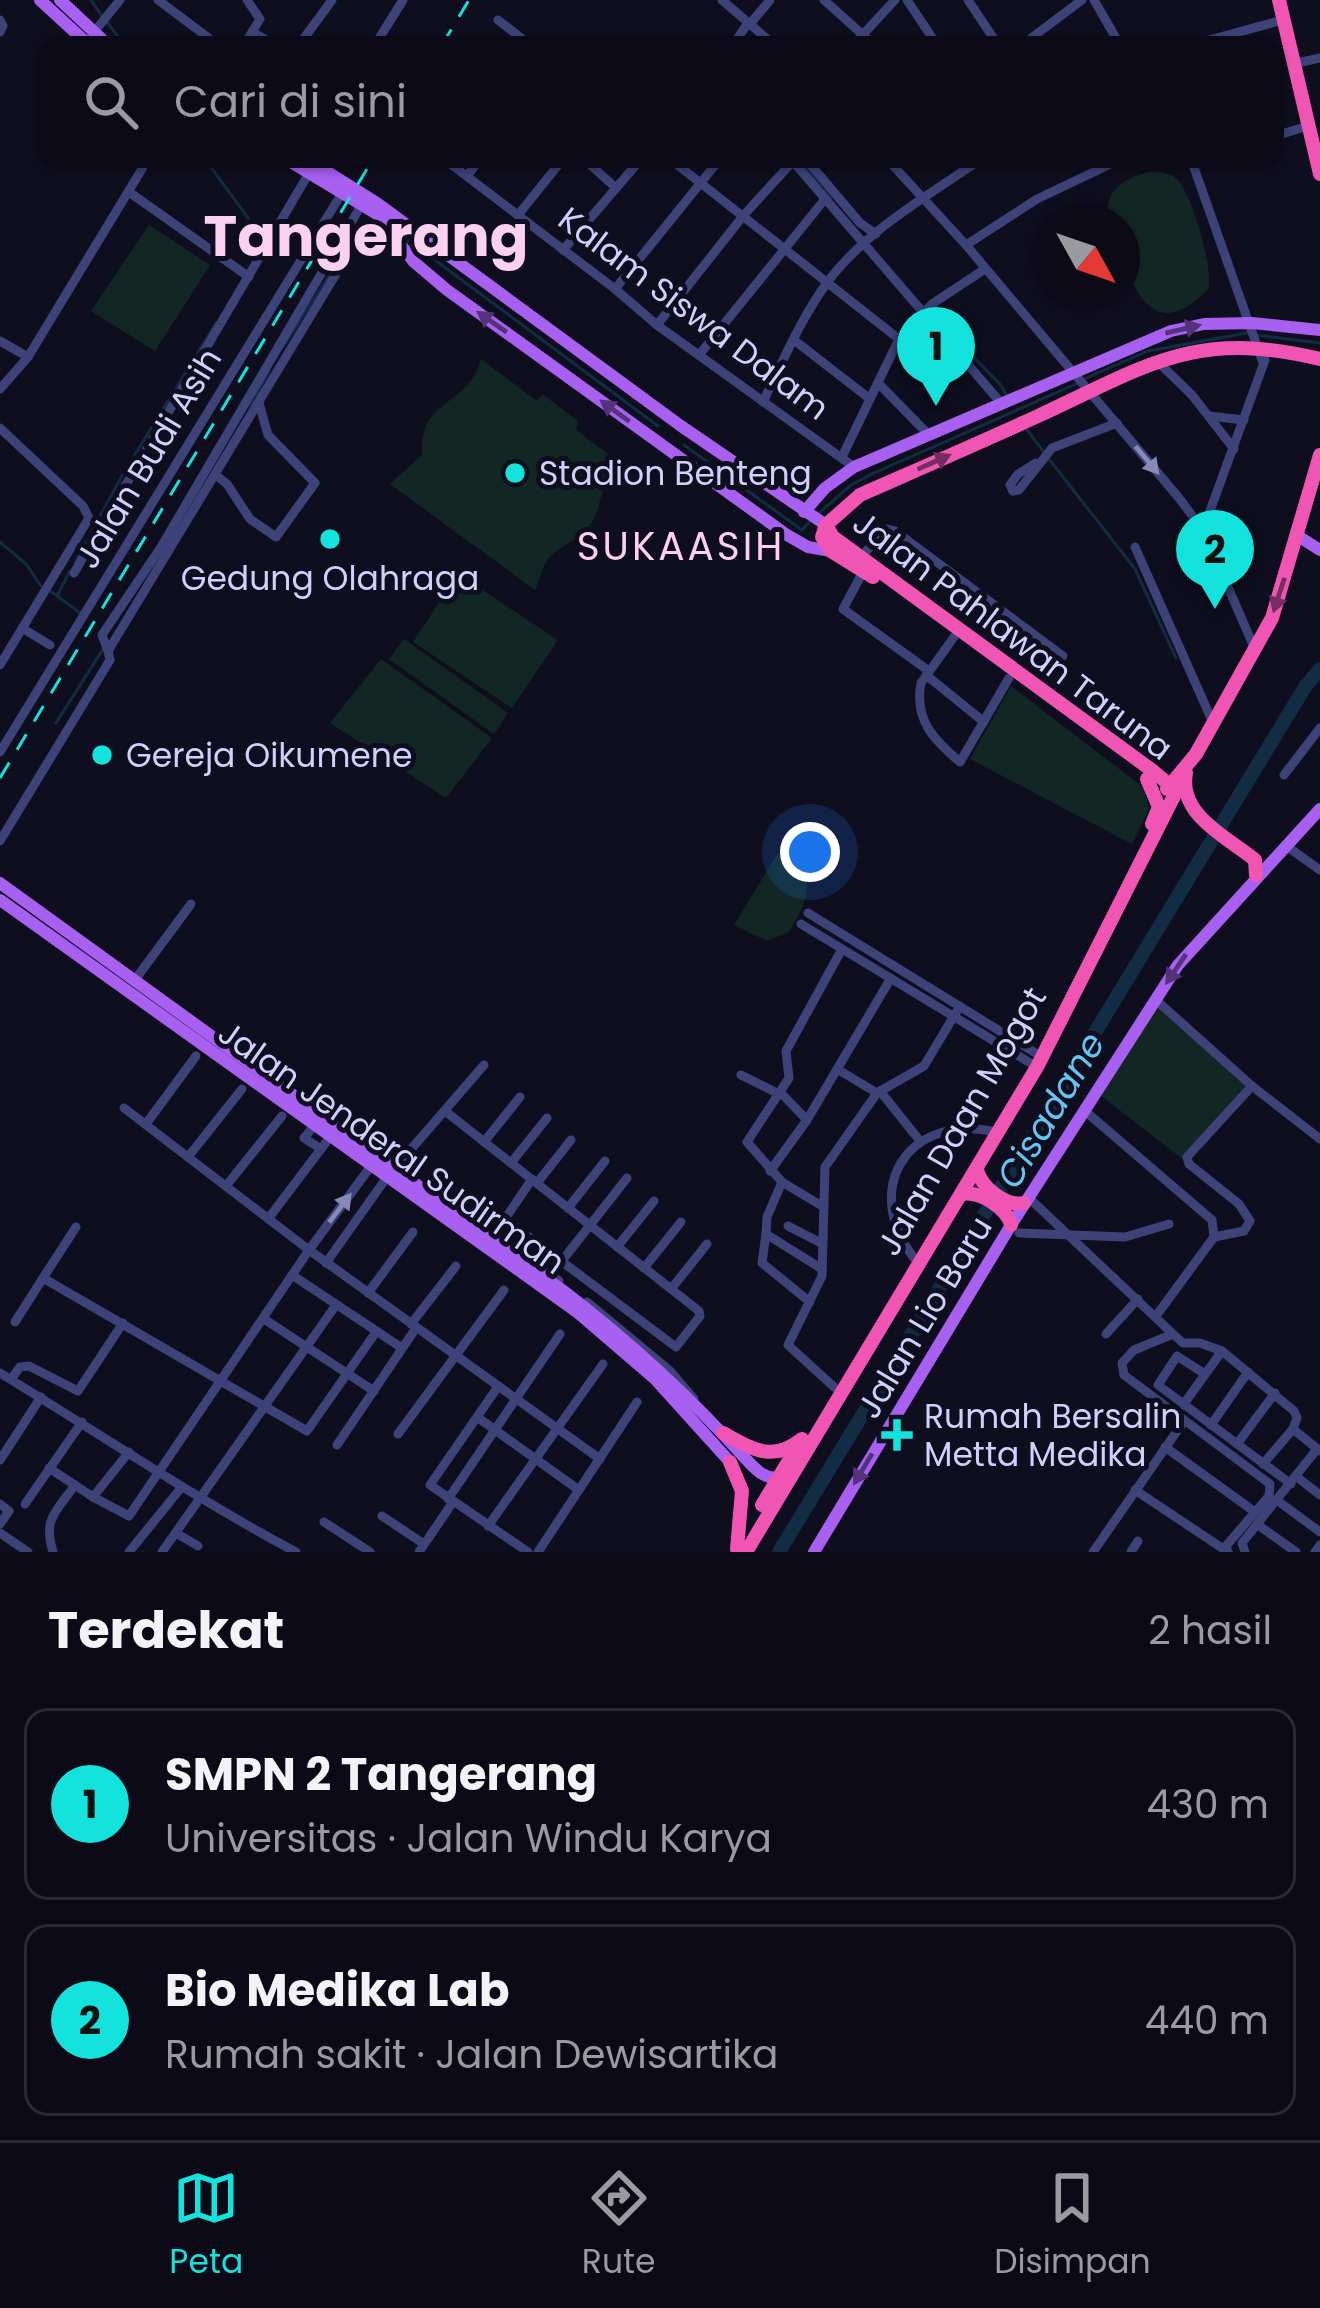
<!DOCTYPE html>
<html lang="id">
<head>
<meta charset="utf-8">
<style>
  body { margin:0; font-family:Poppins,sans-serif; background:#191823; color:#f1f3f6 }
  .compass { position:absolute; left:1032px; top:204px; width:108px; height:108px; border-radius:50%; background:#0b0a16; box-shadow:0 3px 9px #0004; rotate:130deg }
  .you { position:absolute; left:810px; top:852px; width:42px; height:42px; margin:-30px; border:9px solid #fff; border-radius:50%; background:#1a73e8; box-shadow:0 0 0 18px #1a73e833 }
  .badge { display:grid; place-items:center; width:78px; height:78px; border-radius:50%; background:#14e2dc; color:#111; font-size:39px; font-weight:700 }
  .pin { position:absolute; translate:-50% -99px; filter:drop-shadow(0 3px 6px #0008) }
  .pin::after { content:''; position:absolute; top:63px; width:42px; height:36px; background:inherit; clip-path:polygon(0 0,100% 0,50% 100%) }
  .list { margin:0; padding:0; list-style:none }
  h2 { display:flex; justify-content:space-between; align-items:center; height:156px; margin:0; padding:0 48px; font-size:51px }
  h2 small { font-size:39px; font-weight:400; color:#9a9aa1 }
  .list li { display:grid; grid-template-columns:78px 1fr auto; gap:36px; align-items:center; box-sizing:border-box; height:192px; margin:0 24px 24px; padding:0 24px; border:3px solid #2b2b35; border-radius:24px }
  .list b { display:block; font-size:45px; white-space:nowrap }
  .list p { margin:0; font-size:39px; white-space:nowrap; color:#9a9aa1 }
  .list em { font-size:39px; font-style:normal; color:#9a9aa1 }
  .icon { flex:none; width:66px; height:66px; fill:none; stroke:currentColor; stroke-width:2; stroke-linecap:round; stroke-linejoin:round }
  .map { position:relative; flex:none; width:1320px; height:1552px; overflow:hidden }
  .search { position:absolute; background:#0b0a16; box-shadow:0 3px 9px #0004; left:36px; right:36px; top:36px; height:132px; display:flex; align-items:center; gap:30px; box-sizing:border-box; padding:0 42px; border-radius:24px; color:#9a9aa1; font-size:45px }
  .sheet { height:588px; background:#0b0a16 }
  nav { display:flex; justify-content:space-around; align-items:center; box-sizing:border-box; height:168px; border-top:3px solid #2b2b35; background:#0b0a16; font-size:33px; color:#9a9aa1 }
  nav a { display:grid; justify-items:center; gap:6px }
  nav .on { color:#14e2dc }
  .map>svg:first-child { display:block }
</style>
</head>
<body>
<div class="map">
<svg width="1320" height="1552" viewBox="0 0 1320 1552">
  <rect width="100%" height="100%" fill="#0f0e1e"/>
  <g fill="#122724">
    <path d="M1148 172C1158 172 1168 172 1176 178 1192 192 1214 271 1208 289 1148 353 1122 274 1122 222H1110C1101 193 1122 179 1148 172Z"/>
    <polygon points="149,225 210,265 155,351 91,311"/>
    <path d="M481 359 537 401 542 394 578 421 576 430 630 470 614 483 609 480C598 494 601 511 590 525 579 541 565 543 552 555 542 563 541 579 535 590L390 484 422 455C419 396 468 409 481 359Z"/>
    <polygon points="458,574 558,640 512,708 413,642"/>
    <polygon points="404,639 508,713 494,734 389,659"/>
    <polygon points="381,659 492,738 446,798 330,723"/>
    <polygon points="1011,686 1144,788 1149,809 1132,844 970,759"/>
    <path d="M778 853C818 880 811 894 789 932L767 941 734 925Z"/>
    <polygon points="1153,1001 1251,1090 1184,1160 1100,1095"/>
  </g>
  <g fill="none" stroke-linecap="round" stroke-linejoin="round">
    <g stroke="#122c43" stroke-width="3">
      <polyline points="91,0 101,15"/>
      <polyline points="107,22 124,45"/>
      <polyline points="205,159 259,233 262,243"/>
      <polyline points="799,160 831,199"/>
      <polyline points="400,234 658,426"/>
      <polyline points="928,311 1000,384 1007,396"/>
      <polyline points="1256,335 1320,343"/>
      <polyline points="283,347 353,239 379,227"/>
      <polyline points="1084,379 1148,351 1247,333"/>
      <polyline points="251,405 269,371"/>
      <polyline points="1027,430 1043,451"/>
      <polyline points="684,445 802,530 811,520"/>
      <polyline points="1049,459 1135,569 1176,658"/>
      <polyline points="818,514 851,485 874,473 1076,384"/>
      <polyline points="0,542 26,564 41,586"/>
      <polyline points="75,563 123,474 216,323"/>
      <polyline points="49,590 80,613"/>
      <polyline points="57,596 70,571"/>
      <polyline points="56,723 103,649"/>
    </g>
    <polyline stroke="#122c43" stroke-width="14" points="779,1552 1305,687 1320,669"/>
    <g stroke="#3d4279" stroke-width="9">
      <polyline points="158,0 218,45"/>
      <polyline points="722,0 774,45"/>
      <polyline points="824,0 874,45"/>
      <polyline points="907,0 937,45"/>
      <polyline points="968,0 998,45"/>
      <polyline points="1094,0 1120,45"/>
      <polyline points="0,20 3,26 0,32"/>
      <polyline points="498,20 530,45"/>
      <polyline points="750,24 770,0"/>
      <polyline points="254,33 275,45"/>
      <polyline points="86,42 120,0"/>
      <polyline points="244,45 260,19 247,0"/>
      <polyline points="299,45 332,0"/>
      <polyline points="375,45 403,0"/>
      <polyline points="733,45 748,23"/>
      <polyline points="853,45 895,0"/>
      <polyline points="1022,45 1082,0"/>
      <polyline points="1191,45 1283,20"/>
      <polyline points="1293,64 1320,58"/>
      <polyline points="1275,136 1308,126"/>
      <polyline points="444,159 615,289 657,325 854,467"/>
      <polyline points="584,159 616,188"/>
      <polyline points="670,159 899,339"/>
      <polyline points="791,159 1001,403"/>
      <polyline points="887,159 966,245 1179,498 1203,530 1254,647"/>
      <polyline points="1191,159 1263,363"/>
      <polyline points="810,164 860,223 876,234"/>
      <polyline points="467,176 480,159"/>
      <polyline points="129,192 249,277"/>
      <polyline points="518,215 563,159"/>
      <polyline points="966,245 1037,199 1121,159"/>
      <polyline points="563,250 641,159"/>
      <polyline points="615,289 720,159"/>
      <polyline points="657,325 743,216 795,159"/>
      <polyline points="794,340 870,399"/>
      <polyline points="0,341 28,357"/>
      <polyline points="699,355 825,199"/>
      <polyline points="1159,363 1192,395 1234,449"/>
      <polyline points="878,383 928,434"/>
      <polyline points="0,389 28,357 148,159"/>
      <path d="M763 402C783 361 802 316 829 280 868 229 929 195 981 159"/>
      <polyline points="1209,416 1244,420"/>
      <polyline points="0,428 83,506 89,518 0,665"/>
      <polyline points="842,457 899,339 932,304 985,269"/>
      <polyline points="217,476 227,484 250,519 276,537 315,483 268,435 259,403"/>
      <polyline points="1013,491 1019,490 1052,448 1117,423"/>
      <polyline points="1013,491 1010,485 1018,474 1036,463"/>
      <polyline points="1203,530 1265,360"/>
      <polyline points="1135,547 1214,725"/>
      <polyline points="861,557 886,529 895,531 1063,656"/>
      <polyline points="864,570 843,609 929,671"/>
      <polyline points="74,573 309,173"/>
      <polyline points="22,628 50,645"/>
      <path d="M954 637 921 683C914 720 934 740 960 762L1009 678"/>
      <polyline points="108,651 102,635 161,547 362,204"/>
      <polyline points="926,675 984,722"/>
      <polyline points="0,752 342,193"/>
      <polyline points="1284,775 1320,728"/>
      <polyline points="0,841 110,660 108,651 336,274"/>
      <polyline points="1285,845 1320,870"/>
      <polyline points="808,913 1042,1057"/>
      <polyline points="801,924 1037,1067"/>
      <polyline points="134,981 191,904"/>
      <polyline points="1156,1000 1252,1086 1320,1139"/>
      <polyline points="837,1069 877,1093"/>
      <polyline points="741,1075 779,1094"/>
      <polyline points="880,1091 920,1141"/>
      <polyline points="780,1092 807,1120"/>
      <polyline points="124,1108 309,1250 600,1459"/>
      <polyline points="445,1111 699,1311 700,1316 676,1347 505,1219 532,1179"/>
      <polyline points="1085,1111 1212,1220 1214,1237 1156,1316"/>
      <polyline points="146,1124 196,1056"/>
      <polyline points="314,1126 304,1138 321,1149"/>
      <polyline points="484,1142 520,1097"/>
      <polyline points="188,1157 242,1089"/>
      <polyline points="511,1163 547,1118"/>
      <polyline points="770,1171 807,1120 891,978"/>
      <polyline points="537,1183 571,1140"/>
      <polyline points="226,1186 282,1116"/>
      <polyline points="1028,1197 1173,1334 1134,1350 1122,1363 1124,1375 1270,1484 1269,1496 1226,1546 1228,1552"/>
      <polyline points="446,1201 559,1281"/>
      <polyline points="822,1206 782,1182 747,1142 789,1078 786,1051 842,949"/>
      <polyline points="568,1208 605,1161"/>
      <polyline points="268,1219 330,1137"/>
      <polyline points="788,1226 823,1244"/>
      <polyline points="1019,1233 1125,1237 1169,1224"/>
      <polyline points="766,1234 767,1217 782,1182"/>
      <polyline points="1214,1237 1244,1231 1250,1221 1239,1204 1189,1164 1187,1157 1252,1086"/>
      <polyline points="617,1247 654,1201"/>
      <path d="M914 1258C862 1191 905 1115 991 1131"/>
      <polyline points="561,1262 627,1178"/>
      <polyline points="326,1263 387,1177 484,1065"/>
      <polyline points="644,1268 681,1222"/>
      <polyline points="292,1275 402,1348"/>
      <polyline points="43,1278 76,1227"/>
      <polyline points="671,1289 707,1244"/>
      <polyline points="368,1293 413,1232"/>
      <polyline points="587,1302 669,1370 694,1399"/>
      <polyline points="810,1302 762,1263 766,1234 822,1269"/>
      <polyline points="264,1319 374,1391"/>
      <polyline points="15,1322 43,1278 307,1431 376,1332"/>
      <polyline points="411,1324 456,1266"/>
      <polyline points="1106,1334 1138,1299"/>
      <polyline points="1173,1334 1183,1343 1200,1343 1222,1351 1183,1405"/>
      <polyline points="1222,1351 1294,1411 1297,1418 1293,1429 1320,1451"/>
      <path d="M0 1373C99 1433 194 1498 296 1552"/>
      <polyline points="1205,1374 1177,1356 1158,1385 1291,1484"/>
      <polyline points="14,1375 20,1367 29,1366 78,1391 123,1323"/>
      <polyline points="834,1387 788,1345 822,1276 825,1167 877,1093 924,1066 960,1006"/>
      <polyline points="497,1388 430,1485 528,1552"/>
      <polyline points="477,1417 579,1490"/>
      <polyline points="1211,1425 1248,1372"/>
      <polyline points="398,1434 504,1290"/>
      <polyline points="1237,1444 1275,1393"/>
      <polyline points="337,1445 416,1328"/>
      <polyline points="1165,1447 1255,1512"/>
      <polyline points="0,1460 41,1397"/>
      <polyline points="1263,1464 1293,1429"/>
      <polyline points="49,1468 93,1497 129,1452"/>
      <polyline points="1297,1477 1320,1495"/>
      <polyline points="1135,1490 1228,1552"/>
      <polyline points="93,1497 129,1516 309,1250 371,1166"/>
      <polyline points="448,1499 560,1334"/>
      <polyline points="1278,1501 1320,1532"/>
      <polyline points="0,1504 9,1511 0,1524"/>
      <polyline points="25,1504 82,1422"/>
      <polyline points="382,1516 424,1544"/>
      <polyline points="324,1522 370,1552"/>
      <polyline points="1258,1525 1296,1552"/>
      <polyline points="488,1526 603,1364"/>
      <polyline points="0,1533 28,1552"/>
      <polyline points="176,1533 198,1546"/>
      <path d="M53 1552C43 1519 55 1513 75 1485"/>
      <polyline points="129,1552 181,1488"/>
      <polyline points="162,1552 336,1305"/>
      <polyline points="419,1552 453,1502"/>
      <polyline points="538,1552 637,1402"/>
      <polyline points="1093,1552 1184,1421"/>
      <polyline points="1131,1552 1138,1541"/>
      <polyline points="1245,1552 1242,1543 1317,1449"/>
      <polyline points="1315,1552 1320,1545"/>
    </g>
    <g stroke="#a860f1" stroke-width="12">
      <polyline points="40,0 89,45"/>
      <polyline points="60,0 108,45"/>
      <polyline points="286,159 377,214 414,262 447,290 787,535 808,547 831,551"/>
      <polyline points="307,159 377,203 681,426 826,525"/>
      <polyline points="804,512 825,488 854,467 1171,331 1204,324 1252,323 1320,330"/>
      <polyline points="1298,536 1320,550"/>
      <path d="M0 883 565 1292C630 1342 689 1396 744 1457 756 1470 765 1481 783 1477"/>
      <polyline points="0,900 577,1312 655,1379 730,1462"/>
      <polyline points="814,1552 1011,1225 1178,965 1320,809"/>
    </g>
    <g stroke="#f055b3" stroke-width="14">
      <polyline points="1279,0 1320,174"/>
      <path d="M826 525 860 495C919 469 979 443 1038 416 1148 365 1195 329 1320 359"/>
      <polyline points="826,525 822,537 831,551 873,577"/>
      <path d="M1186 773C1178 815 1227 837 1255 860L1256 875"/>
      <polyline points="1147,779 1159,807 1152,824"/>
      <polyline points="1167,789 1196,754 1272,618 1320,455"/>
      <path d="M977 1170C982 1188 1006 1207 1024 1203"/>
      <path d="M962 1194C980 1191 1007 1208 1011 1225"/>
      <path d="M723 1433C752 1449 773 1463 802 1439"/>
      <polyline points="730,1462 742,1491 737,1549"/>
      <polyline points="762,1505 794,1452"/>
      <polyline points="746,1552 1037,1067 1174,796 1172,787 1153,771 833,537 826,525"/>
    </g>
    <g stroke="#14e2dc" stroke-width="3" stroke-dasharray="18 15" stroke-linecap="butt">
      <polyline points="442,45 469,0"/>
      <polyline points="0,778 373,159"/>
    </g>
  </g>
  <defs><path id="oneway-solid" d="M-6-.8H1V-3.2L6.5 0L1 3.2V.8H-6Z" transform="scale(3)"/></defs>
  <g fill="#54337d">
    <use href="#oneway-solid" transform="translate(492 322) rotate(-145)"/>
    <use href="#oneway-solid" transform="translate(1183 329) rotate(-13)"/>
    <use href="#oneway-solid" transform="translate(615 411) rotate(-144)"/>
    <use href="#oneway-solid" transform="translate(1176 969) rotate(124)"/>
    <use href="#oneway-solid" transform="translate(863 1469) rotate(121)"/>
  </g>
  <g fill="#8689ba">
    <use href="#oneway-solid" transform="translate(1147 460) rotate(50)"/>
    <use href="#oneway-solid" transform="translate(340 1208) rotate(-53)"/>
  </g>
  <g fill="#742e61">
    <use href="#oneway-solid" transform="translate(934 462) rotate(-24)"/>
    <use href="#oneway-solid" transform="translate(1279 595) rotate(108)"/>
  </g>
  <g fill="#14e2dc" stroke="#0f0e1e" stroke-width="4.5">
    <circle cx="515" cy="473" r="12"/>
    <circle cx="330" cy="539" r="12"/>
    <circle cx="102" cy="755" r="12"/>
    <path d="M891 1417h12v12h12v12h-12v12h-12v-12h-12v-12h12z"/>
  </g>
  <g text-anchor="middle" stroke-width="10" stroke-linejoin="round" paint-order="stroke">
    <g font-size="33" fill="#cfd0fb" stroke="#0f0e1e">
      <text transform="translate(694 313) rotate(37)" y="12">Kalam Siswa Dalam</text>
      <text transform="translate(148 458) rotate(-59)" y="12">Jalan Budi Asih</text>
      <text transform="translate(1013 635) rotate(37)" y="12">Jalan Pahlawan Taruna</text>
      <text transform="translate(961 1121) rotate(-60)" y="12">Jalan Daan Mogot</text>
      <text transform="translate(392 1147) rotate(35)" y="12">Jalan Jenderal Sudirman</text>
      <text transform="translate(924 1317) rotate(-59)" y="12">Jalan Lio Baru</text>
    </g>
    <g font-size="33" fill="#cfd0fb" stroke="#0f0e1e" text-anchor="start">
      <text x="539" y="485">Stadion Benteng</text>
      <text x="330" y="590" text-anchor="middle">Gedung Olahraga</text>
      <text x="126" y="767">Gereja Oikumene</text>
      <text x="924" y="1428">Rumah Bersalin<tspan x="924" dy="38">Metta Medika</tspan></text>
    </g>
    <g font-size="36" font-style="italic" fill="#66c3f2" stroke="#0f0e1e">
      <text transform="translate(1050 1110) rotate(-59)" y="13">Cisadane</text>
    </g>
    <g font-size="39" letter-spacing="3" fill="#fbd1f1" stroke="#0f0e1e">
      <text x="681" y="560">SUKAASIH</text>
    </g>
    <g font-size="57" font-weight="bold" fill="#fbd1f1" stroke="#0f0e1e">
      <text x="366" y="256">Tangerang</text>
    </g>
  </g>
</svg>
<svg class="compass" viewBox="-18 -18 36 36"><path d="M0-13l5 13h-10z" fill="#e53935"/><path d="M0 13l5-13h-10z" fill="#9a9aa1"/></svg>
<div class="you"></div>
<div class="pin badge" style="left:936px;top:406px">1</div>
<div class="pin badge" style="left:1215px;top:609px">2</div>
<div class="search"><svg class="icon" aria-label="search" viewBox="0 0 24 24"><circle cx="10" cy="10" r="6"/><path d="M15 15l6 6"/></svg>Cari di sini</div>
</div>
<section class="sheet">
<h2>Terdekat<small>2 hasil</small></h2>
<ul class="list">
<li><span class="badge">1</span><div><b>SMPN 2 Tangerang</b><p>Universitas · Jalan Windu Karya</p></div><em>430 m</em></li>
<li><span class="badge">2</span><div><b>Bio Medika Lab</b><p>Rumah sakit · Jalan Dewisartika</p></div><em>440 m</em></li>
</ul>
</section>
<nav>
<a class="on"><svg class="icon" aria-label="map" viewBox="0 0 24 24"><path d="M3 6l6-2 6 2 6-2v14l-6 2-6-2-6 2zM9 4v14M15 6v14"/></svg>Peta</a>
<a><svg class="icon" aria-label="directions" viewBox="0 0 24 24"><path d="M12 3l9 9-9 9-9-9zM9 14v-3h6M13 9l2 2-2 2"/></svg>Rute</a>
<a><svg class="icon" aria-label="saved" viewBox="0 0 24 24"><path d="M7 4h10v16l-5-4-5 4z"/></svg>Disimpan</a>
</nav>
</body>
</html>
